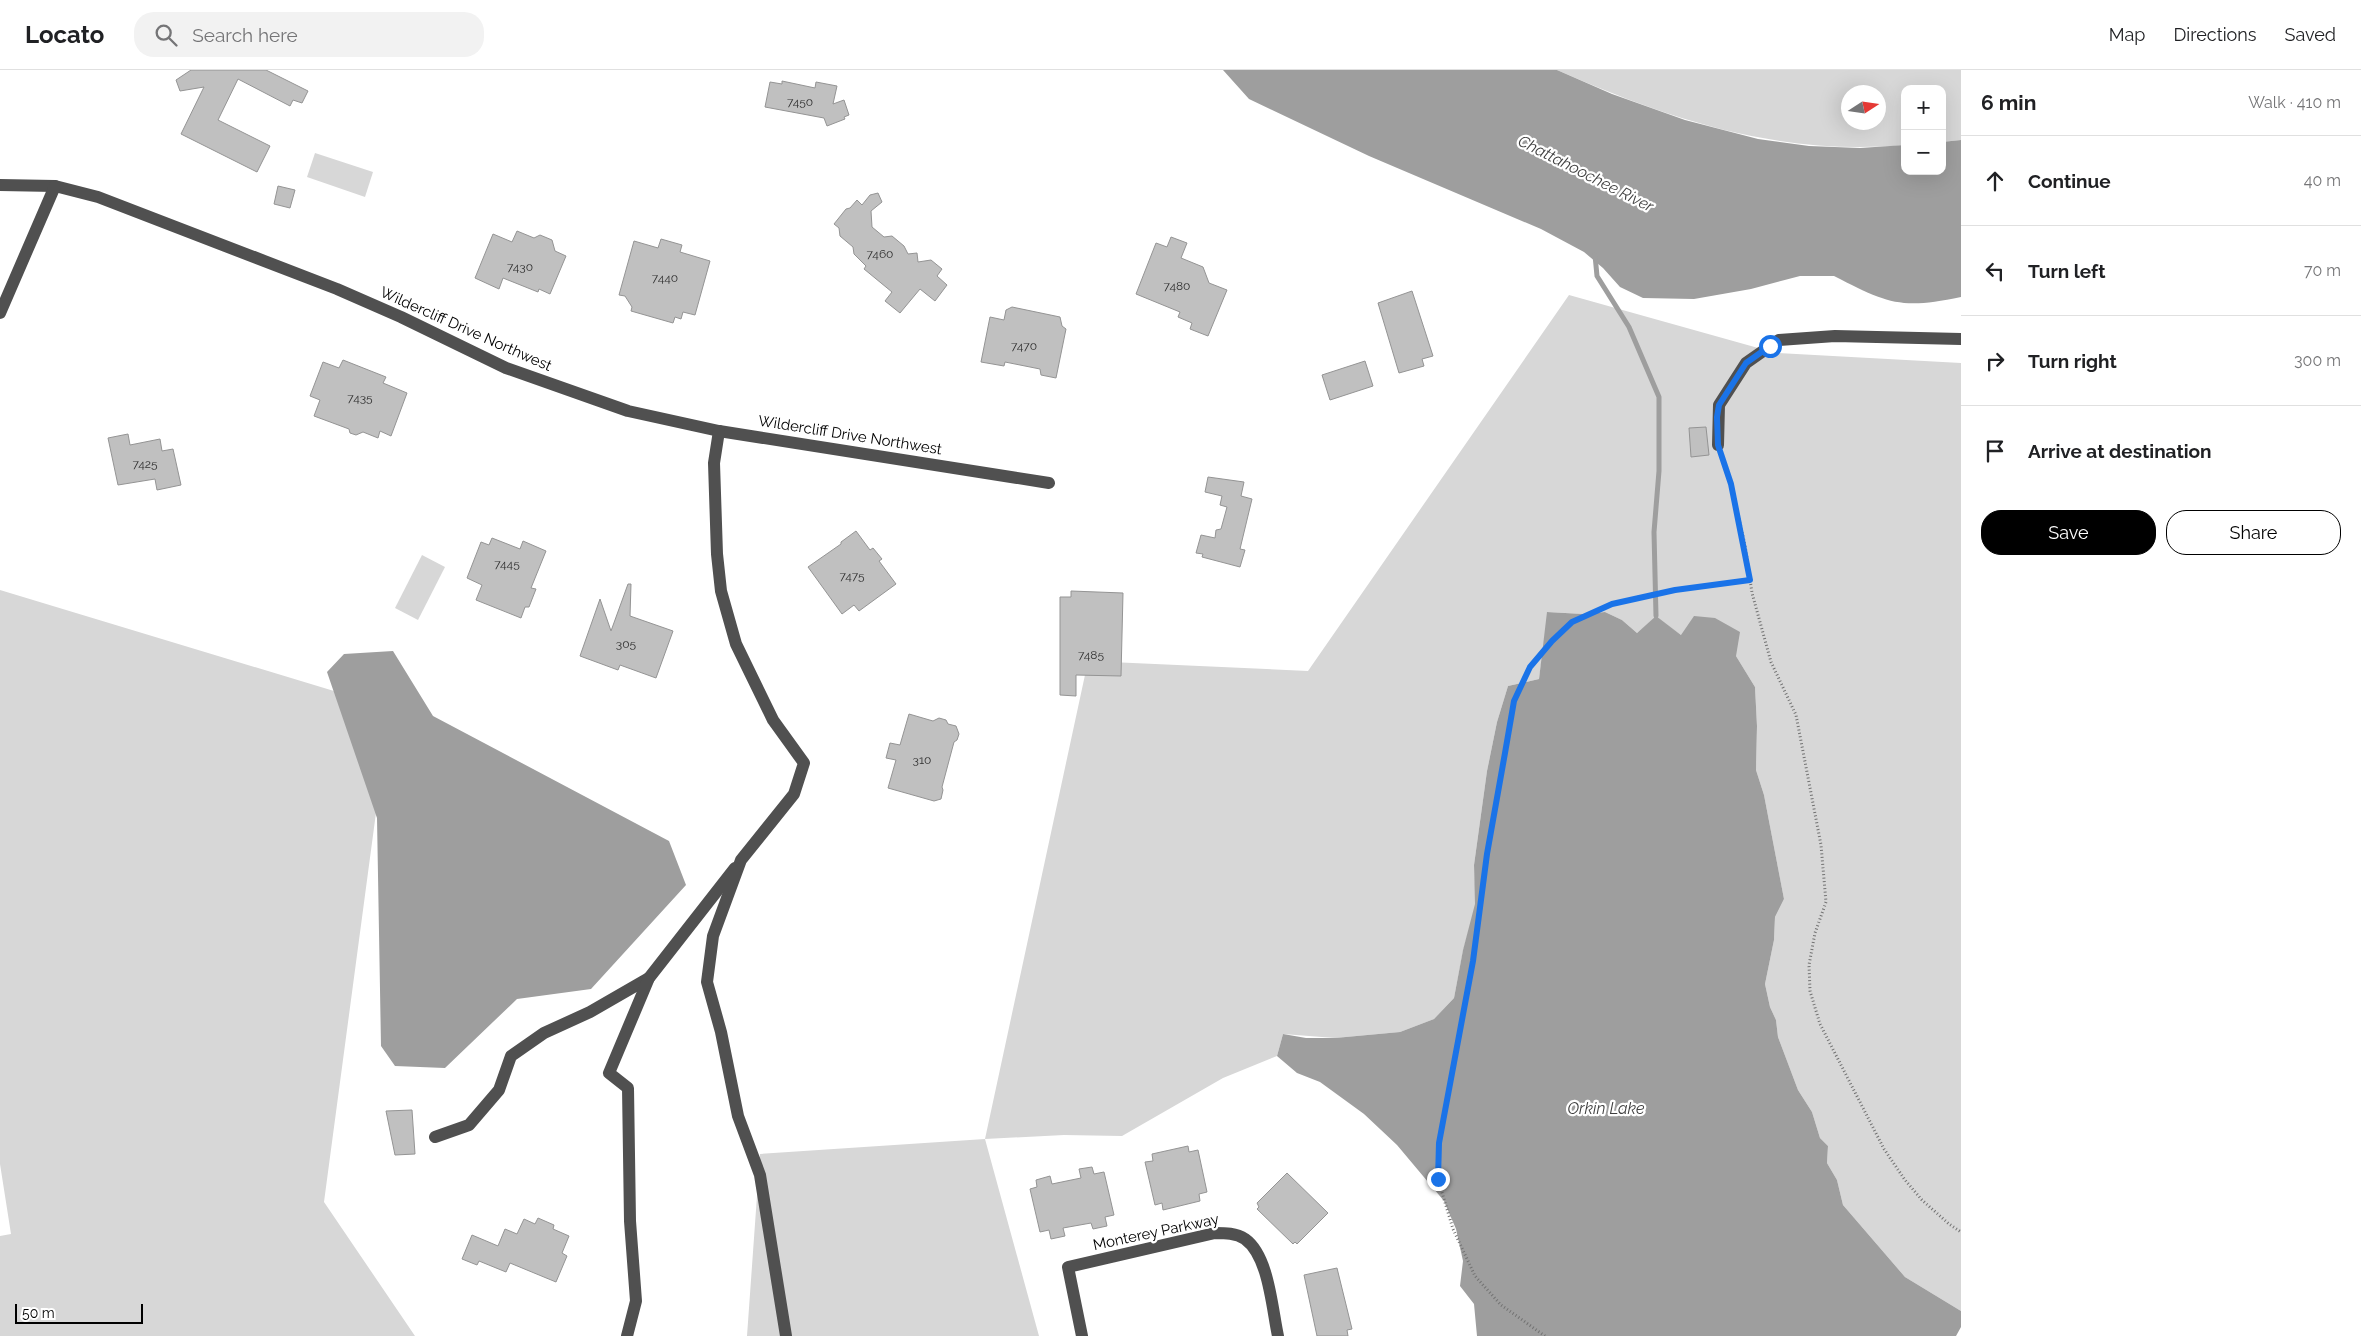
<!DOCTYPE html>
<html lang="en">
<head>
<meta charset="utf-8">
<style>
  body { margin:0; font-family:Raleway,sans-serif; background:#f2f2f2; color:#202124 }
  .controls { position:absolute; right:15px; top:15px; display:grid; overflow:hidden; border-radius:10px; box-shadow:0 5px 20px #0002 }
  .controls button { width:45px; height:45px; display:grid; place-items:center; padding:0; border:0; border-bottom:1px solid #e0e0e0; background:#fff; color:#202124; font:25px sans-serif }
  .compass { position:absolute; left:1841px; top:15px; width:45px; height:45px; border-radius:50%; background:#fff; box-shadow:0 5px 20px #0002; rotate:78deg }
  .scale { position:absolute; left:15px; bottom:12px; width:128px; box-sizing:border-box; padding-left:5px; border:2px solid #000; border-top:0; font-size:14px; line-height:18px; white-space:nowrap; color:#000; -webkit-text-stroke:4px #fff; paint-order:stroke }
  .stop { position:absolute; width:15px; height:15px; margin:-11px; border:4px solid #1a73e8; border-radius:50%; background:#fff }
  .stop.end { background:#1a73e8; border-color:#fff; box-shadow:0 1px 5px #0008 }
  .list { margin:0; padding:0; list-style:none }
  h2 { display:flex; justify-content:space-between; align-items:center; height:65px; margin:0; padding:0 20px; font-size:21px }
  h2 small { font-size:16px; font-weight:400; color:#757577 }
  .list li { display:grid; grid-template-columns:32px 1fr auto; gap:15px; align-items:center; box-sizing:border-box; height:90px; padding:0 20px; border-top:1px solid #e0e0e0 }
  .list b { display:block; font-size:19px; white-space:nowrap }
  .list em { font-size:16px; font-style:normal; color:#757577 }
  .actions { display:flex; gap:10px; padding:15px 20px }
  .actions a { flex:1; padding:11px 0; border:1px solid #000; border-radius:20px; text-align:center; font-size:18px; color:#000 }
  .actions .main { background:#000; color:#fff }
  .icon { flex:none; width:28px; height:28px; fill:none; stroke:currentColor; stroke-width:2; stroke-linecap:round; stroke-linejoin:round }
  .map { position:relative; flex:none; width:1961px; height:1266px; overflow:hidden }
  header { display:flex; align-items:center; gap:30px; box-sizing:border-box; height:70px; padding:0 25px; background:#fff; border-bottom:1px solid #e0e0e0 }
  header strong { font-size:24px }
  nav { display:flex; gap:28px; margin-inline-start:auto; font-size:18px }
  .search { width:350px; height:45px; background:#f2f2f2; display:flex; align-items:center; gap:12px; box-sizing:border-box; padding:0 18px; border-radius:20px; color:#757577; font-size:19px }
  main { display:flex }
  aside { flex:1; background:#fff }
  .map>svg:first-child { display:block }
</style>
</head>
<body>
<header>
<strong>Locato</strong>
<div class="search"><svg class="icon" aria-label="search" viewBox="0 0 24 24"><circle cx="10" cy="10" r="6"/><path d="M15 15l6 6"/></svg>Search here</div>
<nav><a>Map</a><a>Directions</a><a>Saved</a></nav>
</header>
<main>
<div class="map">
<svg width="1961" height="1266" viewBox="0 0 1961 1266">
  <rect width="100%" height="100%" fill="#fff"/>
  <g fill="#d7d7d7" fill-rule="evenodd">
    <path d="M1557 0H1961V70L1942 72V19H1905V75C1779 86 1671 50 1557 0ZM1848 22H1878V52H1848Z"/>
    <polygon points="315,83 373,102 365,127 307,107"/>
    <polygon points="1569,225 1776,283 1961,293 1961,1241 1905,1207 1843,1135 1837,1110 1827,1093 1828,1076 1820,1068 1812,1042 1798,1020 1778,967 1776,950 1770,937 1765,914 1774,870 1775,847 1784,829 1764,725 1756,700 1757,656 1755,617 1736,586 1681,565 1656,547 1637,563 1622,550 1605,542 1583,544 1548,542 1539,609 1508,616 1497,652 1487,701 1474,795 1476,834 1463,881 1454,928 1434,949 1400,962 1335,968 1283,964 1277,986 1223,1008 1122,1066 1064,1065 985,1069 1039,1266 747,1266 760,1084 985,1069 1088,591 1308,601"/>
    <polygon points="422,485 445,497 418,550 395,538"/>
    <polygon points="0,520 390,638 324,1132 415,1266 0,1266 0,1166 11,1164 0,1094"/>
  </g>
  <g fill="#9e9e9e">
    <path d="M1223 0H1557L1612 24 1685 50 1758 69 1809 76 1860 78 1905 75V101H1942V72L1961 70V227C1900 240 1887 233 1834 206H1800L1751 219 1694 229 1643 228 1620 217 1603 198 1584 182 1541 159 1369 86 1249 29Z"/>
    <polygon points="1547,542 1583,544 1605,542 1622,550 1637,563 1656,546 1681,565 1694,546 1715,548 1740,562 1736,586 1755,617 1757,656 1756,700 1764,725 1784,829 1775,847 1774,870 1765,914 1770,937 1776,950 1778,967 1798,1020 1812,1042 1820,1068 1828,1076 1827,1093 1837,1110 1843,1135 1905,1207 1961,1241 1961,1257 1956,1266 1477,1266 1474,1234 1460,1216 1463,1191 1456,1159 1444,1131 1397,1075 1364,1044 1320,1012 1297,1003 1277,986 1283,964 1306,968 1335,968 1400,962 1434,949 1454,928 1463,880 1475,834 1474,795 1487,701 1497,652 1508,616 1539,609"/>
    <polygon points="393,581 433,646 669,771 686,815 591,919 517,929 445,998 395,996 381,976 377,748 327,602 344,584"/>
  </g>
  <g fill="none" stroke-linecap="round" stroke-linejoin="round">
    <polyline stroke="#9e9e9e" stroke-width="5" points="1595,185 1597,206 1629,257 1659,327 1659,401 1654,462 1656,546"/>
  </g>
  <g fill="#c0c0c0" stroke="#949494">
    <polygon points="191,0 266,0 308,21 302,33 293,30 290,36 238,9 218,50 270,76 257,102 181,64 204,17 180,21 176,10"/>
    <polygon points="782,11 815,18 816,12 837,16 833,34 844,30 849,45 844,47 845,49 827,56 824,48 765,37 770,12 782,14"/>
    <polygon points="278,116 295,120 290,138 274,134"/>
    <polygon points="878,123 882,132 871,141 872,157 884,167 892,166 904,176 908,184 917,183 918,192 931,190 942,199 937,206 947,215 935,231 920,219 900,243 885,231 892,222 864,199 866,196 854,184 853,177 840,166 839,158 834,154 846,139 850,138 857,130 862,135 870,125"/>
    <polygon points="517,161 534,168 540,165 552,170 555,181 566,186 550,224 539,219 538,222 503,208 499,219 475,208 493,164 512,172"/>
    <polygon points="1171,167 1187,173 1181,188 1203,197 1209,213 1227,220 1208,266 1190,259 1192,253 1178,247 1180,242 1136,224 1156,173 1167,177"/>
    <polygon points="661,169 682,175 680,182 710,191 695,245 683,242 681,249 675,247 673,253 631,241 632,237 625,226 619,225 634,171 658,178"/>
    <polygon points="1412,221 1433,286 1422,289 1424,296 1399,303 1378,233"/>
    <polygon points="1012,237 1060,247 1062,256 1066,259 1056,308 1041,305 1040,299 1005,292 1004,296 981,292 990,247 1004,250 1006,240"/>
    <polygon points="343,290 386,307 383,313 407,323 391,366 380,361 378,368 363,362 356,365 350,363 349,359 314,346 320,330 310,326 323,292 339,298"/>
    <polygon points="1365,291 1373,316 1330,330 1322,305"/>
    <polygon points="1706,357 1709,385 1691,387 1689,358"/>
    <polygon points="128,364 130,375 160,369 162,381 173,379 181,415 157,420 155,409 118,415 108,368"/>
    <polygon points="1208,407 1244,412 1241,426 1252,429 1240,479 1245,480 1240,497 1202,487 1203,484 1196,483 1201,465 1215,468 1216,460 1221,459 1227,437 1220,435 1222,426 1205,422"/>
    <polygon points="856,461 870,480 873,478 882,489 879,491 896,514 859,541 854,535 842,544 808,497 841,474 841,472"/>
    <polygon points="492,468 520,479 523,471 546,481 531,518 536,519 529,537 525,537 521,548 476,530 482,515 467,508 481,472 489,475"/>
    <polygon points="628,514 631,514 630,546 673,561 656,608 620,595 618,600 580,586 600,529 611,561"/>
    <polygon points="1071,521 1123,523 1121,606 1076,605 1076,626 1060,625 1060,527 1071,527"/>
    <polygon points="909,644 933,651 939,648 946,650 948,654 956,656 959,664 957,670 954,672 942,717 943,720 941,729 934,731 888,718 896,690 886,688 890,673 900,675"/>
    <polygon points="412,1040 415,1084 395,1085 386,1041"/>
    <polygon points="1188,1076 1189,1082 1198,1080 1207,1122 1199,1124 1200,1131 1163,1140 1162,1133 1155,1135 1145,1092 1153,1091 1152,1084"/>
    <polygon points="1092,1097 1094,1104 1104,1102 1114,1145 1105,1147 1107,1156 1093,1159 1091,1153 1063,1158 1065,1166 1051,1169 1049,1160 1040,1162 1030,1119 1037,1117 1036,1110 1050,1106 1052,1114 1081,1108 1079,1099"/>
    <polygon points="1287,1103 1328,1143 1297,1174 1295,1172 1293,1174 1257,1139 1259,1137 1257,1133"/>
    <polygon points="538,1148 554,1155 553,1159 569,1166 562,1183 567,1186 556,1212 510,1193 506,1202 479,1191 477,1195 462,1189 472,1165 498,1176 505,1159 517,1164 524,1149 535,1154"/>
    <polygon points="1337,1198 1352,1259 1347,1260 1348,1266 1317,1266 1304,1205"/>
  </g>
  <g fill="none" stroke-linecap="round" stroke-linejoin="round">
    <g stroke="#727272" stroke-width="3" stroke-dasharray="1 2.5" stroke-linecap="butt">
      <polyline points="1722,388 1731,414 1745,475 1752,523 1771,592 1796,645 1821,775 1826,832 1815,863 1809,895 1810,921 1820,954 1884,1079 1905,1110 1922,1130 1949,1154 1961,1162"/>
      <polyline points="1545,1266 1501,1235 1475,1206 1453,1159 1438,1109 1439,1073 1473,891 1487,784 1514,631 1530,597 1552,571 1572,552 1613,534 1647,525 1750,510"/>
    </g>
    <g stroke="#505050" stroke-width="12">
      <polyline points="0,115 55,116 98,127 337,219 401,247 506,298 628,341 719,361 1049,413"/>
      <polyline points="0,243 55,116"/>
      <polyline points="719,361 714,393 717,484 721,521 736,574 773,650 804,693 794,724 741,790 713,866 707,912 721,962 738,1046 760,1105 786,1266"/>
      <polyline points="1718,375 1719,335 1746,293 1779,270 1835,266 1961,269"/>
      <polyline points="435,1067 469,1055 499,1020 511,986 544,963 590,942 649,908"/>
      <polyline points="627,1266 636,1231 630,1151 628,1018 609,1003 649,908 735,798"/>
      <path d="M1082 1266 1068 1197 1215 1163C1225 1163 1236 1163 1245 1169 1269 1186 1272 1239 1278 1266"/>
    </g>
  </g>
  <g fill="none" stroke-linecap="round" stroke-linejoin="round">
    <polyline stroke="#1a73e8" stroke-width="6" points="1438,1109 1439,1073 1473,891 1487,784 1505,683 1514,631 1530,597 1552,571 1572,552 1612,534 1675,520 1750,510 1731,414 1718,375 1717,347 1719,335 1746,293 1770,276"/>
  </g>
  <g text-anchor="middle" stroke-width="4.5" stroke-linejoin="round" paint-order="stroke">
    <g font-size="12" fill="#303030">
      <text x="800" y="36">7450</text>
      <text x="880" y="188">7460</text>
      <text x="520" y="201">7430</text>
      <text x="665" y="212">7440</text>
      <text x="1177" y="220">7480</text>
      <text x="1024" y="280">7470</text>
      <text x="360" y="332">7435</text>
      <text x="145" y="398">7425</text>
      <text x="507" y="498">7445</text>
      <text x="852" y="510">7475</text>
      <text x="626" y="578">305</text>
      <text x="1091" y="589">7485</text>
      <text x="922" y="694">310</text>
    </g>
    <g font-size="15" fill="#000" stroke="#fff">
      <text transform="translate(466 259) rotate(24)" y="5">Wildercliff Drive Northwest</text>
      <text transform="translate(850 365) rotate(9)" y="5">Wildercliff Drive Northwest</text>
      <text transform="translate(1156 1162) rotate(-12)" y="5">Monterey Parkway</text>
    </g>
    <g font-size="16" font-style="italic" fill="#3f3f3f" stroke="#fff">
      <text transform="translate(1586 103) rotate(27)" y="6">Chattahoochee River</text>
      <text x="1606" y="1044">Orkin Lake</text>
    </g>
  </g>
</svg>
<div class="controls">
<button>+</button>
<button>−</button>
</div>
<svg class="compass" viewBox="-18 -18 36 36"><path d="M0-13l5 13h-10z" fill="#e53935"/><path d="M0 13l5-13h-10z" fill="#757577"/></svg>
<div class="scale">50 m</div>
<div class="stop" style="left:1770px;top:276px"></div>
<div class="stop end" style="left:1438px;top:1109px"></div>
</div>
<aside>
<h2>6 min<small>Walk · 410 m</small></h2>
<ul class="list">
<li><svg class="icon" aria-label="ahead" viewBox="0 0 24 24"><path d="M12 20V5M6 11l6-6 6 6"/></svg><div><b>Continue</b></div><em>40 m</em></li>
<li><svg class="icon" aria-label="left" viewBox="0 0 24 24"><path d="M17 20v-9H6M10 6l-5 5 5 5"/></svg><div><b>Turn left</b></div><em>70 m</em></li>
<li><svg class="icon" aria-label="right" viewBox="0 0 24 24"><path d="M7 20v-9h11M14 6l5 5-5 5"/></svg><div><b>Turn right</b></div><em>300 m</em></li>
<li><svg class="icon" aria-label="arrive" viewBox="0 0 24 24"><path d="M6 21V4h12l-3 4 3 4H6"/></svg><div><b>Arrive at destination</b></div></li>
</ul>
<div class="actions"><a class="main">Save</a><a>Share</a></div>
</aside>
</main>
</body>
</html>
